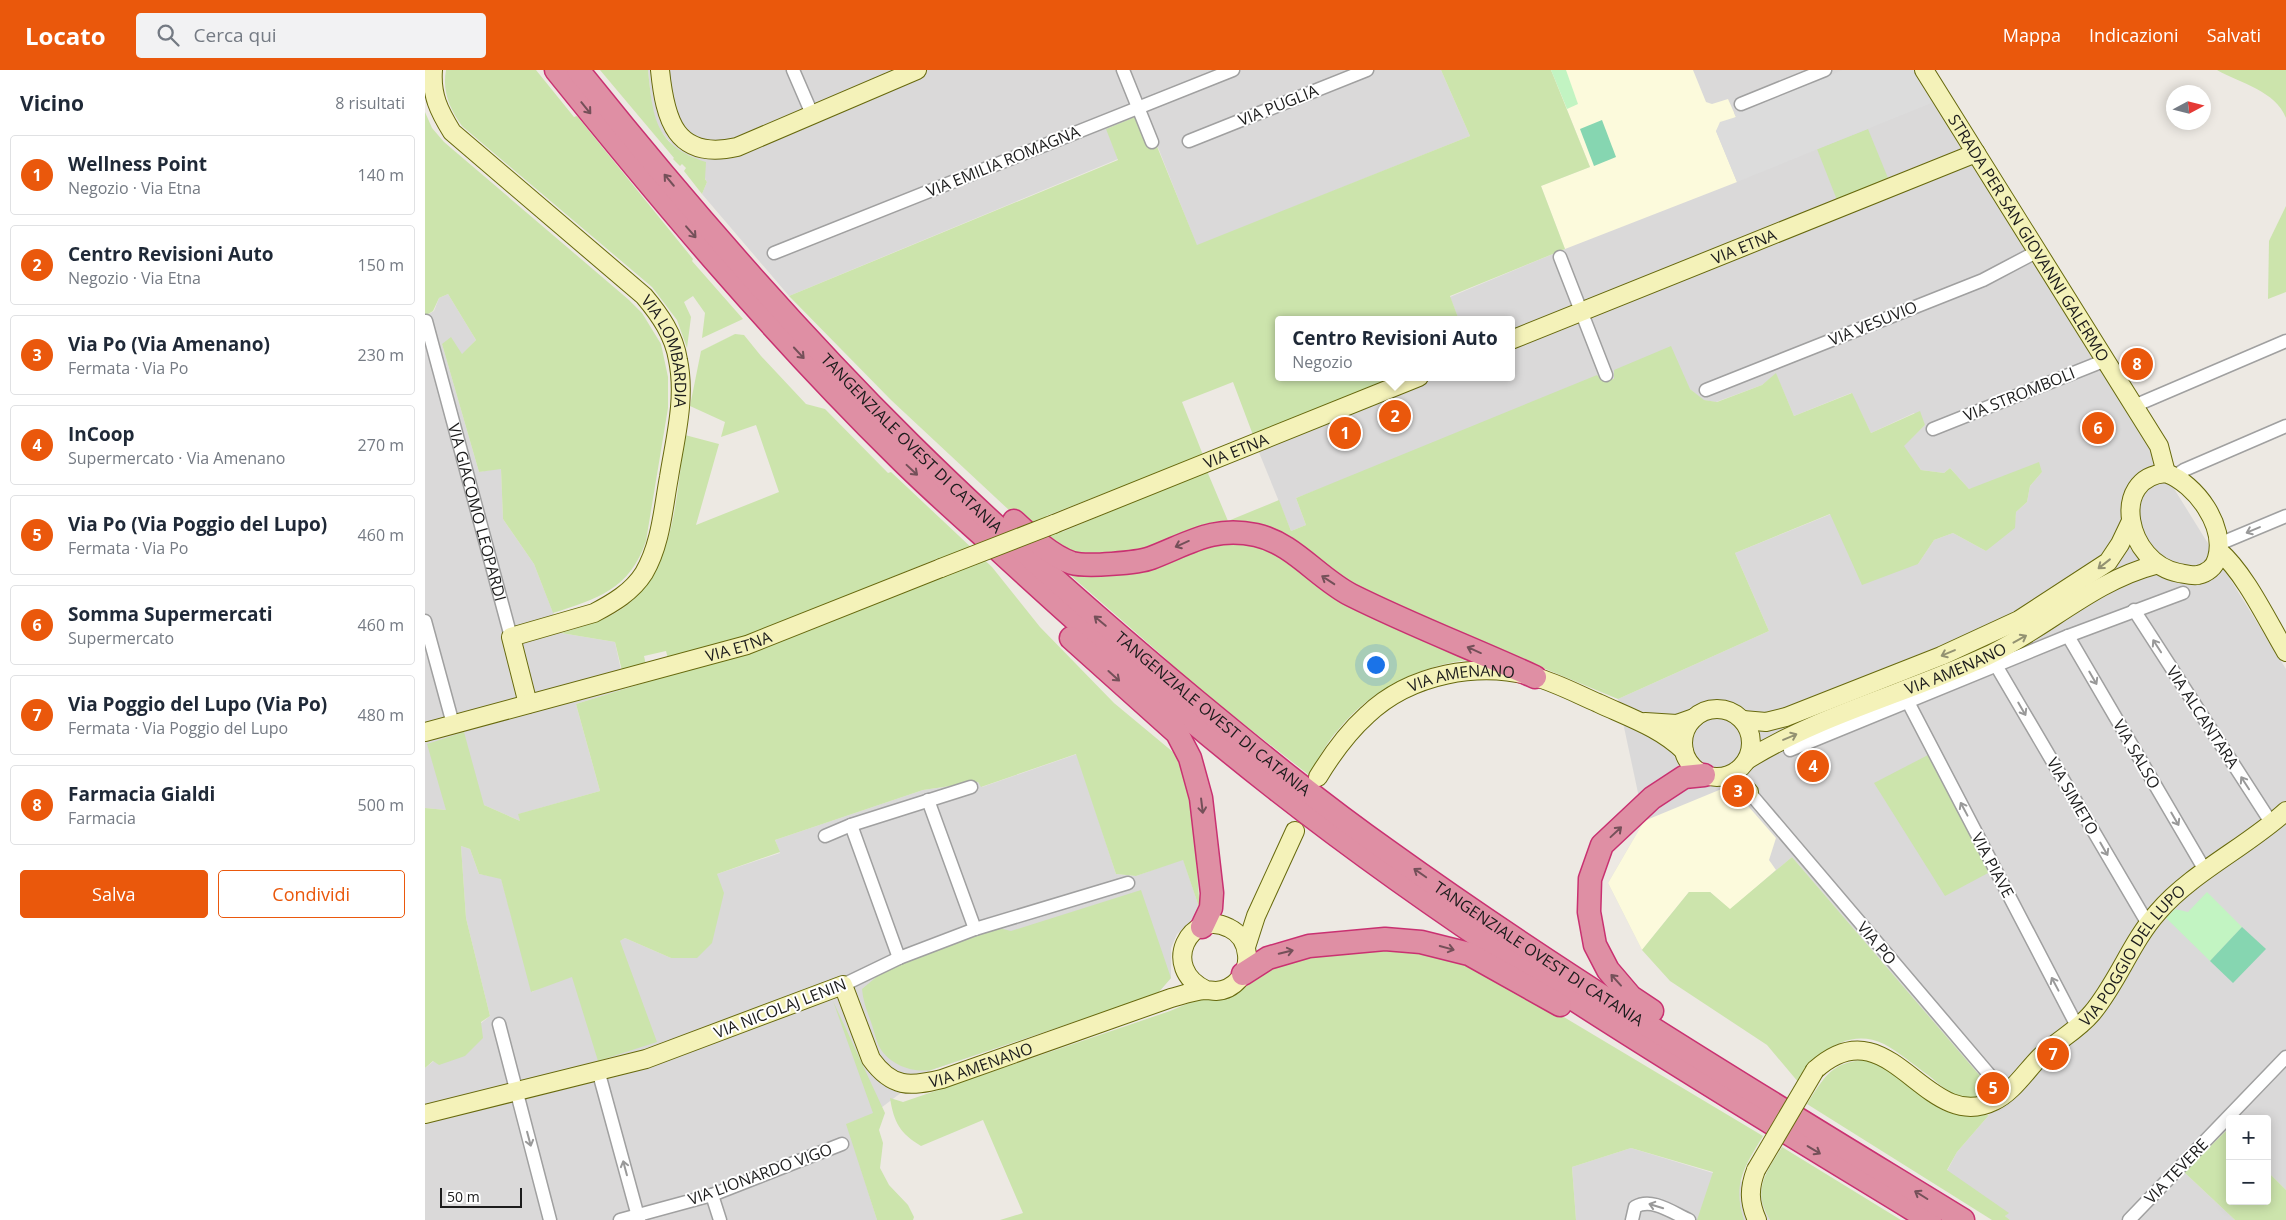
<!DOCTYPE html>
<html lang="it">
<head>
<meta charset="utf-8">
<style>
  body { margin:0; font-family:"Open Sans",sans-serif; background:#f2f2f3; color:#1f2937 }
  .controls { position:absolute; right:15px; bottom:15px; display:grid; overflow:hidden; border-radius:5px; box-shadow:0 2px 12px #0003 }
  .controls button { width:45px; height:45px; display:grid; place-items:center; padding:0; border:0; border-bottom:1px solid #e0e1e3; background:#fff; color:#1f2937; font:25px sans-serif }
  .compass { position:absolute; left:1741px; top:15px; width:45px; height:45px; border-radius:50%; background:#fff; box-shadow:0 2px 12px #0003; rotate:83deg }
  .scale { position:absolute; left:15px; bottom:12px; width:82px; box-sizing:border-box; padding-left:5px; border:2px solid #1c1c1c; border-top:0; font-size:14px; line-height:18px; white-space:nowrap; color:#1c1c1c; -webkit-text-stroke:4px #fff; paint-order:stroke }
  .you { position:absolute; left:950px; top:594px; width:18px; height:18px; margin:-12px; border:4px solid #fff; border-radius:50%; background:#1a73e8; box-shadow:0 0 0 8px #1a73e833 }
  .badge { display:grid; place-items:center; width:32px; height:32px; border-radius:50%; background:#ea580c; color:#fff; font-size:16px; font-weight:700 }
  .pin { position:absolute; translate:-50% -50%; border:2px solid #fff; box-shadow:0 1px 5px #0006 }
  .popup { position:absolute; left:850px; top:246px; width:240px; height:65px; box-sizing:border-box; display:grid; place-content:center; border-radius:5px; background:#fff; filter:drop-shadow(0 1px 4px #0005); font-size:16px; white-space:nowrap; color:#747a83 }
  .popup b { font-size:19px; color:#1f2937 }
  .popup::after { content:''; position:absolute; left:50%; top:100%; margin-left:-10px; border:10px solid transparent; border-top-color:#fff }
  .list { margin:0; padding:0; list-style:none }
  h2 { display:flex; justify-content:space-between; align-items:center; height:65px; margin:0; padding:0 20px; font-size:21px }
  h2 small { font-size:16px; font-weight:400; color:#747a83 }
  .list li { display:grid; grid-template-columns:32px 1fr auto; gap:15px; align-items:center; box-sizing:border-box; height:80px; margin:0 10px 10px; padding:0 10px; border:1px solid #e0e1e3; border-radius:5px }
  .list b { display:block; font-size:19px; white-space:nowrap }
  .list p { margin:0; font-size:16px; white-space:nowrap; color:#747a83 }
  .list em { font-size:16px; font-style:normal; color:#747a83 }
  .actions { display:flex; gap:10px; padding:15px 20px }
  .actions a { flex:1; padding:11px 0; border:1px solid #ea580c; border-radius:5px; text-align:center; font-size:18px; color:#ea580c }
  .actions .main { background:#ea580c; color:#fff }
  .icon { flex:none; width:28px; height:28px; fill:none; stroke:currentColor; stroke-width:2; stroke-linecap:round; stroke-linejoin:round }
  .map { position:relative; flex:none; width:1861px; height:1150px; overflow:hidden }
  header { display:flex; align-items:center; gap:30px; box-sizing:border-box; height:70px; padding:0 25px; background:#ea580c; color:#fff }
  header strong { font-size:24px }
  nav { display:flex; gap:28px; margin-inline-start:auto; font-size:18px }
  .search { width:350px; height:45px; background:#f2f2f3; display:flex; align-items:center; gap:12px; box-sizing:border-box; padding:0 18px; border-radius:5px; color:#747a83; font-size:19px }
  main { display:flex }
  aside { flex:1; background:#fff }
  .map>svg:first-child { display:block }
</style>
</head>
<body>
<header>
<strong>Locato</strong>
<div class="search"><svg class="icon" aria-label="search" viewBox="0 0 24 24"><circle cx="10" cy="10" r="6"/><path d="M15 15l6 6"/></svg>Cerca qui</div>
<nav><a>Mappa</a><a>Indicazioni</a><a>Salvati</a></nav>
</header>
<main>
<aside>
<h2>Vicino<small>8 risultati</small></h2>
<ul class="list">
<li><span class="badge">1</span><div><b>Wellness Point</b><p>Negozio · Via Etna</p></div><em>140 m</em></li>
<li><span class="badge">2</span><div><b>Centro Revisioni Auto</b><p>Negozio · Via Etna</p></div><em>150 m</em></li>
<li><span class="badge">3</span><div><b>Via Po (Via Amenano)</b><p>Fermata · Via Po</p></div><em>230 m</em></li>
<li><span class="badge">4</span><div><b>InCoop</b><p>Supermercato · Via Amenano</p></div><em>270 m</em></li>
<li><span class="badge">5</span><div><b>Via Po (Via Poggio del Lupo)</b><p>Fermata · Via Po</p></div><em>460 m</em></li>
<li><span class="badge">6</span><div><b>Somma Supermercati</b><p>Supermercato</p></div><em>460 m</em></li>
<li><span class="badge">7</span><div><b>Via Poggio del Lupo (Via Po)</b><p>Fermata · Via Poggio del Lupo</p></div><em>480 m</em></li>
<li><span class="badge">8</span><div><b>Farmacia Gialdi</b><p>Farmacia</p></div><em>500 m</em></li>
</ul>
<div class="actions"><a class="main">Salva</a><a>Condividi</a></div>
</aside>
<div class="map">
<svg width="1861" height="1150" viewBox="0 0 1861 1150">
  <rect width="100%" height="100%" fill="#ede9e3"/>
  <g fill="#dad9d9">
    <polygon points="223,0 1016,0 1045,66 772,176 732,75 723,78 709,47 693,89 364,226 277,124 282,112 268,88 251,79 233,58 227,37"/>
    <polygon points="1126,0 1489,0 1861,599 1861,1120 1842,1101 1842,1049 1805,1049 1805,1063 1802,1060 1759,1102 1810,1150 1585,1150 1580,1146 1583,1143 1522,1101 1532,1082 1564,1045 1568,1021 1367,787 1305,840 1264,823 1217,880 1183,813 1219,751 1193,629 1344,561 1310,483 1406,444 1493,494 1509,470 1528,463 1561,481 1590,451 1591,442 1602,432 1605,416 1617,402 1544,419 1525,398 1519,403 1496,400 1478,376 1500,355 1489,343 1446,363 1426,323 1369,346 1351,304 1337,315 1291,332 1278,330 1265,319 1190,309 1177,310 871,428 881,455 866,461 833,380 974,307 1086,307 1086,250 1034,250 1025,227 1140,179 1165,97"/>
    <polygon points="23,224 51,270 37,285 17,274 54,402 76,398 78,449 109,494 136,563 190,572 200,619 151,634 175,721 94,744 95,751 59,735 21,740 0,738 0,246 9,241 14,228"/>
    <polygon points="652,684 691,804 711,806 758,789 775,840 772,846 752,864 746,878 746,908 732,924 506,1000 448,1044 422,1054 452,1150 0,1150 0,998 65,946 41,848 36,776 45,779 54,804 76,808 107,922 200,868 246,888 292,804 355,783 350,770 498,720 553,712 557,717"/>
    <polygon points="1206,1078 1337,1118 1339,1140 1345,1150 1151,1150 1147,1097"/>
  </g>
  <g fill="#fcfadc">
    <polygon points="1126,0 1268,0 1281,32 1287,34 1303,29 1311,47 1291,61 1312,112 1140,179 1116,116 1165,97"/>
    <polygon points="1299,718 1307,718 1310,721 1351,768 1344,790 1351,800 1305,840 1285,822 1264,822 1217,880 1183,813 1219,751"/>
  </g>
  <g fill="#cce4ac">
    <path d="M21 0H111L149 47 152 46 268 189 267 191 318 249 277 268 280 243 268 226 259 232 266 247 262 278 252 250 227 217 37 56C25 39 17 22 21 0Z"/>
    <path d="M175 0H223C228 48 230 76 281 92L280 109 282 112 277 124 259 101 261 98 257 94 255 96 248 89 249 88Z"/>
    <polygon points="1016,0 1126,0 1165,97 1116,116 1140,179 1025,226 1034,250 854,250 854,307 974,307 828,365 808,312 757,332 778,385 621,446 637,462 782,401 803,451 854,430 866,461 881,455 871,428 1172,305 1177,310 1189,309 1189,300 1246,276 1265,319 1279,330 1292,332 1337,315 1351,303 1369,346 1427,323 1446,363 1495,341 1500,355 1479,376 1496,400 1519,403 1525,398 1544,419 1614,392 1617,402 1605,416 1602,432 1591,442 1590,458 1561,481 1528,463 1509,470 1493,494 1437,515 1405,444 1310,483 1344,561 1193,629 1123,600 1100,593 969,537 832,458 710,485 685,488 636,481 600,455 466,330 364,226 693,90 681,59 710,47 723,78 731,74 772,175 1045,66"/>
    <path d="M1792 0H1861V48C1851 21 1815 13 1792 0Z"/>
    <path d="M0 42 7 58 19 72 204 230 217 243 236 274 243 307V338L221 471C205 519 172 529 128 543L109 494 78 449 76 399 54 402 17 274 26 267 37 284 51 270 23 224 14 228 8 241 0 246Z"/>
    <polygon points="1443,59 1463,108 1412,130 1392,79"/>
    <polygon points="1861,136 1861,222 1843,229 1844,171"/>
    <path d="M310 264 319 265 336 286 381 334 400 339 463 403 466 402 567 497 615 557 689 633 754 687 765 714 775 840 758 790 711 806 691 804 651 684 556 717 553 712 498 720 350 770 355 782 292 804 299 823 287 873 272 888H246L200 868 195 871 232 972 173 991 147 907 106 922 76 809 54 804 45 779 36 776 41 848 65 946 56 952 58 968 40 986 14 995 8 991 0 998V738L21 740 2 674 39 662 59 735 95 751 93 744 175 721 151 634 370 566 518 507 514 488 333 562 243 589 241 581 219 586 221 595 197 601 190 572 136 563C152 558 169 554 183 547 251 514 250 430 260 365L294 374 271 455 354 422 331 355 296 367 300 352 265 336 276 281Z"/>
    <path d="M832 471 1050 589C996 595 948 617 913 660 901 673 893 690 884 705L752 602 740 588 637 498 772 472Z"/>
    <polygon points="1503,685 1565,802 1520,826 1449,713"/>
    <path d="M1367 787 1568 1021C1558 1027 1547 1029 1535 1026 1523 1023 1512 1012 1503 1005 1489 995 1474 982 1459 974 1423 957 1391 983 1374 1013L1342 975 1245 911 1217 880 1264 822H1285L1305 839Z"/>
    <path d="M716 820 746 908 732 924 506 1000C488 1003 465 995 455 978 451 971 449 960 446 952 442 941 438 931 437 919L462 898 574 858 586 861Z"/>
    <path d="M941 878 1018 885 1050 898 1112 931 1338 1066C1320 1096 1307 1114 1319 1150H1272L1288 1102 1206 1078 1147 1097 1151 1150H575L598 1143 558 1050 496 1076C475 1063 469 1053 465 1028L478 1032 745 941 764 933 819 915 860 891Z"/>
    <polygon points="408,931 460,1043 454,1060 458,1073 455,1098 464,1115 483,1135 489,1147 488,1150 452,1150 421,1054 448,1043"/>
    <path d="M1438 990 1451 992 1517 1040 1541 1046 1564 1045 1532 1082 1522 1100 1584 1143 1580 1146 1585 1150H1567L1382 1034C1399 1008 1405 993 1438 990Z"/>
    <polygon points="1802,1060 1805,1063 1805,1131 1842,1131 1842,1101 1861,1120 1861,1150 1810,1150 1759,1102"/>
    <path d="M1357 1077 1476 1150H1345C1327 1120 1340 1104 1357 1077Z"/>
  </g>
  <g fill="#c2f4c2">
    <polygon points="1126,0 1141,0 1153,34 1142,39"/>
    <polygon points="1782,822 1817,857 1785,891 1741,848 1750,839 1763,842"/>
  </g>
  <g fill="#86d6b1">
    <polygon points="1177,50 1191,87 1169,96 1155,59"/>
    <polygon points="1817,857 1841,879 1808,913 1785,891"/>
  </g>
  <polygon fill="#dcdcdc" points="1418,0 1489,0 1509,32 1312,112 1291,61 1295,52 1311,47 1309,43"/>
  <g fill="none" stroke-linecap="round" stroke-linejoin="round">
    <defs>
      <g id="street">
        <polyline points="368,0 387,44"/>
        <polyline points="698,0 727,72"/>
        <polyline points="1316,34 1400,0"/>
        <polyline points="764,71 942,0"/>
        <polyline points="349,183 808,0"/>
        <polyline points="1135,187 1181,305"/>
        <path id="s1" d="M1 251 86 567"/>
        <polyline points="1281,320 1558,210 1613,181"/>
        <polyline points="1709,336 1861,271"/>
        <polyline points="1508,359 1681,290"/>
        <polyline points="1750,406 1759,400 1861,356"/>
        <polyline points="1794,474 1861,446"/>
        <polyline points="1709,540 1847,754"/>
        <polyline points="0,551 28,654"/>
        <polyline points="1643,566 1781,802"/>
        <polyline points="1572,597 1723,854"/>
        <polyline points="1483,632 1653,958"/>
        <polyline points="1365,680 1643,566 1758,523"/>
        <polyline points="1324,722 1580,1023"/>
        <polyline points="503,730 550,859"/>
        <polyline points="426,755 474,888"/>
        <polyline points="400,766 426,755 546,717"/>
        <polyline points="418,915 474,888 550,859 703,813"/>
        <polyline points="74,954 125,1150"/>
        <polyline points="173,1000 214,1150"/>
        <polyline points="287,1125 295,1150"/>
        <polyline points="195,1150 287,1125 417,1074"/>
        <path d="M1207 1150 1210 1137C1227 1127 1248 1143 1264 1150"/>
        <polyline points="1704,1150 1861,987"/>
      </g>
      <g id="secondary">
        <path id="s2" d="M8 0C6 25 14 41 27 62L219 226C235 245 249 265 253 290 261 329 250 369 244 407 238 439 236 474 219 503 207 522 188 533 169 543L86 567 103 634"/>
        <path d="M235 0C240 49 250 91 312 77L492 0"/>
        <path id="s3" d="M1499 0 1734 376 1741 403"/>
        <path id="s4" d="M1086 270 1551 83"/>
        <path d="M1741 403C1771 414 1801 456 1792 488 1790 497 1782 503 1773 505 1767 506 1760 504 1754 503 1701 493 1684 407 1741 403Z"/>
        <path id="s5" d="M629 454 994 307"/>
        <path d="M1794 481C1820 503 1843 552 1861 582"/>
        <circle cx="1292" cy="673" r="34"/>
        <polyline points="1318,650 1341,652 1361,647 1516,586 1594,550 1683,492 1695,474 1705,453"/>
        <polyline points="1220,652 1252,654 1269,648"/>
        <path id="s6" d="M0 662 322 575 516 498"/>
        <path id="s7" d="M1322 690C1396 644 1483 623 1562 586 1620 559 1668 511 1730 495"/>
        <path id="s8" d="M893 707C907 684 922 663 942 645 985 604 1054 591 1110 607 1132 613 1152 624 1173 633 1203 647 1236 658 1259 681"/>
        <polyline points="1298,707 1315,714 1324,722"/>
        <polyline points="821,877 831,846 870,761"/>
        <path id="s9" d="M1390 1000C1465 932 1500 1066 1569 1031 1587 1023 1601 1001 1615 987 1631 971 1652 961 1667 943 1693 912 1706 872 1733 842 1766 803 1823 776 1861 741"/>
        <path id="s10" d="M0 1044 221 989 418 915 446 989C467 1018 484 1017 517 1009L746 928C757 925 768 921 780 920 783 920 787 921 791 921 809 920 824 903 822 885 821 874 815 863 804 858 765 838 734 898 781 920"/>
        <path d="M1331 1100C1324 1118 1324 1132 1332 1150"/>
      </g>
      <g id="highway">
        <path d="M131 0C239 134 350 266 473 387 503 417 535 445 566 473 657 557 750 640 847 716 1054 879 1281 1013 1505 1150"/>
        <path id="s11" d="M153 0C257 130 367 257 485 374 576 464 672 548 770 630 833 682 896 734 963 781 1148 914 1344 1031 1538 1150"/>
        <path d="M589 451C605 466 626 486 647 493 661 497 713 493 726 488 765 473 788 456 831 465 868 473 893 508 926 525 986 555 1049 579 1110 607"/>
        <polyline points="646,568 752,663 765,688 776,728 787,823 786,838 777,857"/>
        <polyline points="818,904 843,888 884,876 960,869 996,872 1044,884 1135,935"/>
        <polyline points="1227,941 1206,927 1183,900 1170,875 1164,842 1165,809 1177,775 1227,728 1259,707 1279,705"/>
      </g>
    </defs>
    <use href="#street" stroke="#a0a0a0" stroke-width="15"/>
    <use href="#secondary" stroke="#67690d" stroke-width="20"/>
    <use href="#highway" stroke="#c93171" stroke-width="25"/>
    <use href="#street" stroke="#fff" stroke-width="12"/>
    <use href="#secondary" stroke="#f4f2b9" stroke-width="18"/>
    <use href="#highway" stroke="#df8fa4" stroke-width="22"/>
    <defs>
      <g id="secondary-bridge">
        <polyline points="516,498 629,454"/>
        <polyline points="1331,1100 1390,1000"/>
      </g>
    </defs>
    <use href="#secondary-bridge" stroke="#67690d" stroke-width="20" stroke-linecap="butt"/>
    <use href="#secondary-bridge" stroke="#f4f2b9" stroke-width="18"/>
  </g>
  <defs><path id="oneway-shaft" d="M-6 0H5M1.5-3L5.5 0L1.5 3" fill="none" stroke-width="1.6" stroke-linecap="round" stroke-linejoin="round" transform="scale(1.25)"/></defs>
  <g stroke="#745059">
    <use href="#oneway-shaft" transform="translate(161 38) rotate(51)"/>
    <use href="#oneway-shaft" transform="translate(244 110) rotate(-130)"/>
    <use href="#oneway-shaft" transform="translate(266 162) rotate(49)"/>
    <use href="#oneway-shaft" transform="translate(374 283) rotate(47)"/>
    <use href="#oneway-shaft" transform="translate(487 400) rotate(43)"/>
    <use href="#oneway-shaft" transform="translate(757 474) rotate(156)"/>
    <use href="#oneway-shaft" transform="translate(903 510) rotate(-147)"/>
    <use href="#oneway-shaft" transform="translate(675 551) rotate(-140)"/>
    <use href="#oneway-shaft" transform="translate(1049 580) rotate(-156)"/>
    <use href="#oneway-shaft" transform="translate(689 606) rotate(42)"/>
    <use href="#oneway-shaft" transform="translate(777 736) rotate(83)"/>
    <use href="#oneway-shaft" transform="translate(1191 762) rotate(-43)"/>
    <use href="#oneway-shaft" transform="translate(995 803) rotate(-145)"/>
    <use href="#oneway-shaft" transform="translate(1022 878) rotate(15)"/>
    <use href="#oneway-shaft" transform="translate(861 882) rotate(-14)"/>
    <use href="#oneway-shaft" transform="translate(1191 910) rotate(-132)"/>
    <use href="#oneway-shaft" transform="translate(1389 1080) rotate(31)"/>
    <use href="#oneway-shaft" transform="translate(1496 1125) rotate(-148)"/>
  </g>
  <g stroke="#999">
    <use href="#oneway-shaft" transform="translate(1828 460) rotate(157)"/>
    <use href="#oneway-shaft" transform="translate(1732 576) rotate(-123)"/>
    <use href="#oneway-shaft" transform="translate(1668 608) rotate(60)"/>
    <use href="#oneway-shaft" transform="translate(1597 639) rotate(60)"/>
    <use href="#oneway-shaft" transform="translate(1820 713) rotate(-123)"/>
    <use href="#oneway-shaft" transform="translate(1539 739) rotate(-118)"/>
    <use href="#oneway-shaft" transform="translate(1750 749) rotate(60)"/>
    <use href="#oneway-shaft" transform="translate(1679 779) rotate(60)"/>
    <use href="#oneway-shaft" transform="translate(1630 914) rotate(-118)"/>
    <use href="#oneway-shaft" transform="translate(104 1069) rotate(75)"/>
    <use href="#oneway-shaft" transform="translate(200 1098) rotate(-105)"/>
    <use href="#oneway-shaft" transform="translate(1231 1136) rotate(-163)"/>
  </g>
  <g stroke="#939272">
    <use href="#oneway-shaft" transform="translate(1679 494) rotate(142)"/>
    <use href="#oneway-shaft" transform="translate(1595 569) rotate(-29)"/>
    <use href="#oneway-shaft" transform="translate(1523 583) rotate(157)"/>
    <use href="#oneway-shaft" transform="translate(1365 667) rotate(-23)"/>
  </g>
  <g text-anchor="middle" stroke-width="4" stroke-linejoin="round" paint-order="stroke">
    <g font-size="16" fill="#1c1c1c" stroke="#fff">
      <text transform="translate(853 35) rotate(-22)" y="6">VIA PUGLIA</text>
      <text transform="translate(578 91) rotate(-22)" y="6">VIA EMILIA ROMAGNA</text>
      <text dy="6" stroke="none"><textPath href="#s3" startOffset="198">STRADA PER SAN GIOVANNI GALERMO</textPath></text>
      <text dy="6" stroke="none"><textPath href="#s4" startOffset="251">VIA ETNA</textPath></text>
      <text transform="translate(1448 253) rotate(-22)" y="6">VIA VESUVIO</text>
      <text dy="6" stroke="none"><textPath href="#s2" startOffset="380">VIA LOMBARDIA</textPath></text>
      <text transform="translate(1594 324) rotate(-22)" y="6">VIA STROMBOLI</text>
      <text dy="6" stroke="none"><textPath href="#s11" startOffset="501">TANGENZIALE OVEST DI CATANIA</textPath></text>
      <text dy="6" stroke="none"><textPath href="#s5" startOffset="196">VIA ETNA</textPath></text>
      <text dy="6" stroke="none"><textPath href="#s1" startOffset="198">VIA GIACOMO LEOPARDI</textPath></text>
      <text dy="6" stroke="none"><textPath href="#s6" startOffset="325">VIA ETNA</textPath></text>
      <text dy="6" stroke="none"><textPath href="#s7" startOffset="228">VIA AMENANO</textPath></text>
      <text dy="6" stroke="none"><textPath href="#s8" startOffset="184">VIA AMENANO</textPath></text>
      <text dy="6" stroke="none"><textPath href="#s11" startOffset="906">TANGENZIALE OVEST DI CATANIA</textPath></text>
      <text transform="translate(1778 647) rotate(57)" y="6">VIA ALCANTARA</text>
      <text transform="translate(1712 684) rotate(60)" y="6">VIA SALSO</text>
      <text transform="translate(1648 726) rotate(60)" y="6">VIA SIMETO</text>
      <text transform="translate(1568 795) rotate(62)" y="6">VIA PIAVE</text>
      <text transform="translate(1452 873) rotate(50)" y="6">VIA PO</text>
      <text dy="6" stroke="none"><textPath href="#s11" startOffset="1311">TANGENZIALE OVEST DI CATANIA</textPath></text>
      <text dy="6" stroke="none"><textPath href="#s9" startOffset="404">VIA POGGIO DEL LUPO</textPath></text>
      <text transform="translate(355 938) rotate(-21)" y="6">VIA NICOLAJ LENIN</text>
      <text dy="6" stroke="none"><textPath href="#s10" startOffset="639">VIA AMENANO</textPath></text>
      <text transform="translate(1751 1101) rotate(-46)" y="6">VIA TEVERE</text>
      <text transform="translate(335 1104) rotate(-20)" y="6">VIA LIONARDO VIGO</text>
    </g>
  </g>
</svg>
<div class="controls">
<button>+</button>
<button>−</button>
</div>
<svg class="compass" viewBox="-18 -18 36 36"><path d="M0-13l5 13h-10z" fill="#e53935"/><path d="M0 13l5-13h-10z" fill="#747a83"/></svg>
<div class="scale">50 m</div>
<div class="you"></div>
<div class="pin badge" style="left:920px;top:363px">1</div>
<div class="pin badge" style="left:970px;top:346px">2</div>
<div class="popup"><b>Centro Revisioni Auto</b>Negozio</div>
<div class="pin badge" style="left:1313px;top:721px">3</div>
<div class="pin badge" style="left:1388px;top:696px">4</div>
<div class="pin badge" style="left:1568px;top:1018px">5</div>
<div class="pin badge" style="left:1673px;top:358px">6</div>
<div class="pin badge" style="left:1628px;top:984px">7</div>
<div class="pin badge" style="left:1712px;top:294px">8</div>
</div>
</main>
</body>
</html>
